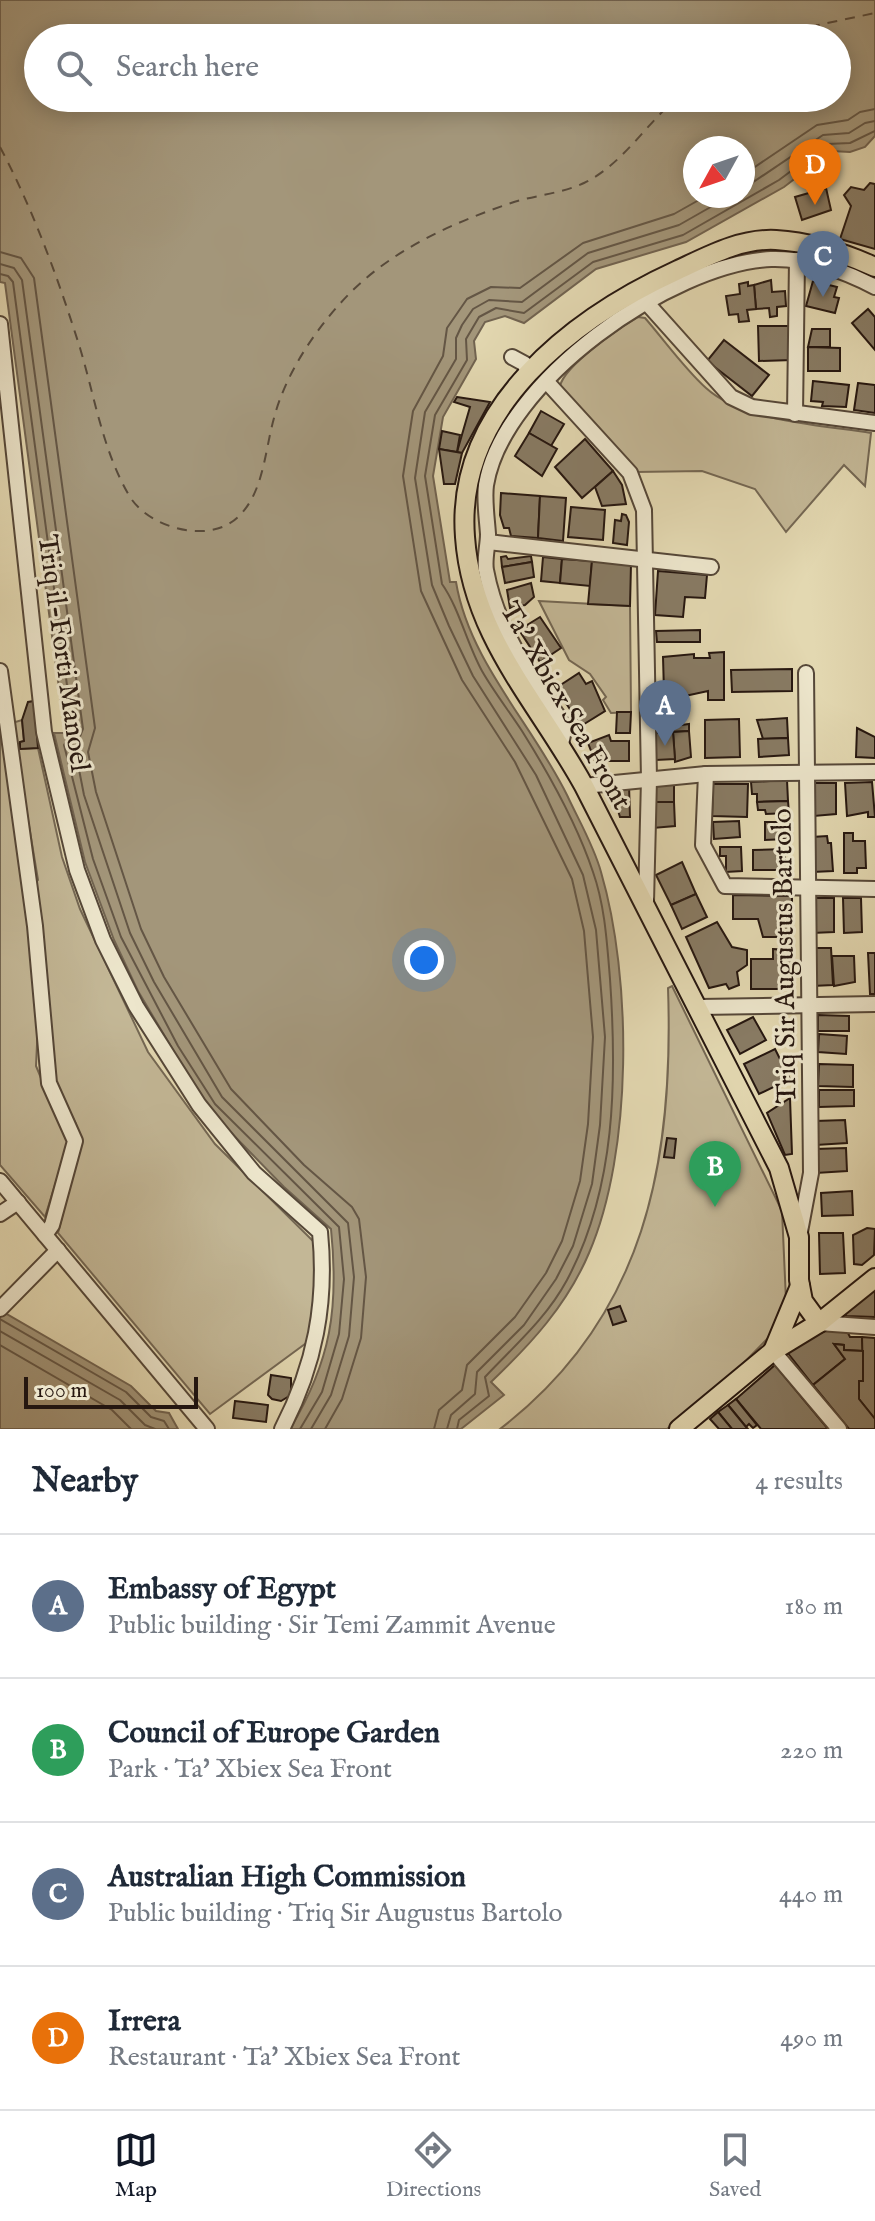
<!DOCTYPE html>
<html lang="en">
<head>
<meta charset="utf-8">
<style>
  body { margin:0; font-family:"IM FELL English",serif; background:#f2f2f3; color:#1f2937 }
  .compass { position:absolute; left:683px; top:136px; width:72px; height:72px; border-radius:50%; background:#fff; box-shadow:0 4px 20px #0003; rotate:230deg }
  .scale { position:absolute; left:24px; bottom:20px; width:174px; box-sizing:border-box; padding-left:8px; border:4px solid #261710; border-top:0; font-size:22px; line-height:28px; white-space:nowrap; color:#261710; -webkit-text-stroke:6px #ede6cc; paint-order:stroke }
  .you { position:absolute; left:424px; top:960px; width:28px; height:28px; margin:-20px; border:6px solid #fff; border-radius:50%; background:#1a73e8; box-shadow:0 0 0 12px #1a73e833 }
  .badge { display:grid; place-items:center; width:52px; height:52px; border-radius:50%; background:#111827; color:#fff; font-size:26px; font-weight:700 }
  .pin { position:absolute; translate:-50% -66px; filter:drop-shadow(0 2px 4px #0008) }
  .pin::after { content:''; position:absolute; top:42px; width:28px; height:24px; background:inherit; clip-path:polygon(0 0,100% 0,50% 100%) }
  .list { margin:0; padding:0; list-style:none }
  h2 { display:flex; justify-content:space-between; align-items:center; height:104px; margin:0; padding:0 32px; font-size:34px }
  h2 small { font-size:26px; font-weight:400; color:#747a83 }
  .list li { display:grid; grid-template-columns:52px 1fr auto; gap:24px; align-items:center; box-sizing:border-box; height:144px; padding:0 32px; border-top:2px solid #e0e1e3 }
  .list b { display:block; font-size:30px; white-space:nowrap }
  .list p { margin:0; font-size:26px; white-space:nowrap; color:#747a83 }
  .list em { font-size:26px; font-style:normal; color:#747a83 }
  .icon { flex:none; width:44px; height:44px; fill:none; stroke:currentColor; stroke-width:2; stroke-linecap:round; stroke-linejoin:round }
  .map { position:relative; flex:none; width:875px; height:1429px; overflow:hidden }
  .search { position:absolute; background:#fff; box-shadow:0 4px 20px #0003; left:24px; right:24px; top:24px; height:88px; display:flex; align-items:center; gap:20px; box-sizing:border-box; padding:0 28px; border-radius:44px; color:#747a83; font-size:30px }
  .sheet { height:680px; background:#fff }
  nav { display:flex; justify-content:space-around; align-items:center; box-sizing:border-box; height:112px; border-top:2px solid #e0e1e3; background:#fff; font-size:22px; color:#747a83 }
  nav a { display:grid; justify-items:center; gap:4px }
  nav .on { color:#111827 }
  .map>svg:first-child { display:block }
</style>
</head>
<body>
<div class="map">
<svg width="875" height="1429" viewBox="0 0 875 1429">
  <rect width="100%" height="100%" fill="#e3d8b1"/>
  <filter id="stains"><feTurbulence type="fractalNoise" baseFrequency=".0025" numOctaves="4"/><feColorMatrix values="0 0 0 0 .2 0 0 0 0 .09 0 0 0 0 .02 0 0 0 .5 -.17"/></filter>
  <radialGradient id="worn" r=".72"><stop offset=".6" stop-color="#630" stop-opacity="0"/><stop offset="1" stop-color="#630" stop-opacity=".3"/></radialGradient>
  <g fill="#c3b796" stroke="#746753" stroke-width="2">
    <path d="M638 317 645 318C665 341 684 368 706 388 743 422 823 425 871 433L865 486 844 465 786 532 755 489 702 471 636 472 560 386C565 365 618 329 638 317Z"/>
    <polygon points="539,601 630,606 631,712 611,713 603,700 606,697 590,674 569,660"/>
    <polygon points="0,705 30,937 38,1023 36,1066 68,1143 45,1217 0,1165"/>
    <polygon points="22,720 24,741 20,742 20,749 38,748 62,857 80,909 148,1052 215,1144 315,1243 318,1279 309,1341 210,1414 58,1233 80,1145 76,1124 52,1077 34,884 38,880 12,723"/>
    <path d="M672 986 782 1211 786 1300 773 1333 723 1384 667 1429H500C646 1317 674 1161 668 988Z"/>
  </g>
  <g fill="#a3967a" stroke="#716350" stroke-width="2" fill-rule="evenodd">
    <path d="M0 0H875V136L865 147 850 152 831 151 784 187 686 242 596 269 524 323 505 316 485 322 474 341 476 359 443 417 433 476 450 582H456C469 661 532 724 567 795 578 819 594 846 601 872 632 978 633 1151 589 1253 567 1305 531 1344 491 1382L504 1395 461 1429H290C331 1361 339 1308 331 1229L284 1187 208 1109 138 991 114 940 85 862 54 733H65L5 283 0 282ZM38 38H837V98H38ZM695 148H743V196H695Z"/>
    <polygon points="0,1310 131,1386 156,1411 169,1413 178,1429 0,1429"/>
  </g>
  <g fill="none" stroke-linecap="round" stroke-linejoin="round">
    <g stroke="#645645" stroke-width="2">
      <polyline points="743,175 817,125 848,120 860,112 875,109"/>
      <polyline points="743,189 823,135 849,133 865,123 875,121"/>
      <polyline points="0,252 21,258 34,278 95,728 88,752 96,792 141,929 164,977 231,1089 304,1165 352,1207 359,1219 366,1277 361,1338 342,1399 325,1429"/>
      <polyline points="0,264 14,268 22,280 83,729 75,749 84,795 130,933 154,982 222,1097 348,1223 354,1277 349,1336 331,1395 311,1429"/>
      <polyline points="0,274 8,276 13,282 73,730 64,745 93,859 121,937 178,1046 215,1104 339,1227 344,1279 339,1334 322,1392 300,1429"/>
      <polyline points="0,1319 126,1392 151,1417 164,1421 169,1429"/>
      <polyline points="0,1331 120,1400 145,1425 155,1429"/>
      <polyline points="0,1345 112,1410 131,1429"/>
      <polyline points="434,1429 439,1410 462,1390 467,1365 515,1317 546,1273 562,1241 580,1181 588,1124 593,1037 584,931 572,879 515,762 462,680 421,591 403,476 413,411 443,356 447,328 467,299 491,287 520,288 583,243 674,214 706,196"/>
      <polyline points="447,1429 451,1415 475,1394 477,1372 524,1325 556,1279 573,1246 592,1184 600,1125 605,1037 596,930 583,875 536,775 473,676 449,626 432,585 415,478 425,412 456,359 456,338 462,325 473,309 489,300 522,302 588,253 679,225 730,196"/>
      <path d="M457 1429 459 1420 489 1396 485 1377C514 1346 546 1319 567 1280 616 1188 617 1080 610 979 607 943 605 906 593 872 577 824 549 774 522 731 509 711 494 692 482 671 467 644 459 608 442 584L425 476 435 415 467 360 466 339 479 317 496 308 524 313 593 262 683 235 779 180 827 144 850 143 875 131"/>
    </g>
    <g stroke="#584a3a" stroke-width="2" stroke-dasharray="10 8" stroke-linecap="butt">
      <polyline points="757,38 875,13"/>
      <path d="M0 147C33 209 59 281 80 348 95 398 103 452 130 497 150 529 213 546 241 514 264 489 265 450 274 418 286 372 318 325 352 291 397 247 455 222 514 202 537 195 563 193 584 183 623 164 645 125 677 98"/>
    </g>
  </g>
  <g fill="#887b64" stroke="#261710" stroke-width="2">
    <polygon points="870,183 875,184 875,249 840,239 851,206 844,195 851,187 864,190"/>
    <polygon points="826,188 831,210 802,220 795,197"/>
    <polygon points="771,280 772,292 785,291 786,306 777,307 777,316 770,317 769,308 756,309 754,285"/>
    <polygon points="813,281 837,287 834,297 839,298 835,313 806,306"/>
    <polygon points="748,282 748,286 754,285 756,309 747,310 749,321 739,322 738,314 729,315 726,296 740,294 739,284"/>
    <polygon points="868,309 875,317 875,350 852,323"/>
    <polygon points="758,326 791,326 792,360 759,361"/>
    <polygon points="812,329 830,329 830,347 808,347"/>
    <polygon points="724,340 769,375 752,396 707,361"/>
    <polygon points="808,347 840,348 840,371 808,371"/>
    <polygon points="813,381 849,385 846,407 822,406 823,402 811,401"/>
    <polygon points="858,383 875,385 875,413 854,410"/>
    <polygon points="457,397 490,402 462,453 457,452 470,407 454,402"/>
    <polygon points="541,411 564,424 551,446 529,433"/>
    <polygon points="442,431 460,435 457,452 439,449"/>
    <polygon points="529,433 557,449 542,476 515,456"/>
    <polygon points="585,439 613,471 582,498 555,467"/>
    <polygon points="439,449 462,453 455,484 444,484"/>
    <polygon points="613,471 622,485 626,504 602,506 595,487"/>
    <polygon points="501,493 540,496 538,538 511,536 509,528 504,528 500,515"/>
    <polygon points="540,496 566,498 563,541 538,538"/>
    <polygon points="571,507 605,510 603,540 568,537"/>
    <polygon points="622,514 626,515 629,522 627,545 613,543 615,520 621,521"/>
    <polygon points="506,556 508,559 531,556 532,562 502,567 501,557"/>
    <polygon points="543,557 562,559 560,583 541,581"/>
    <polygon points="562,559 592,561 590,586 560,583"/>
    <polygon points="592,561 631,564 630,606 588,604"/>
    <polygon points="532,562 534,577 505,583 502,567"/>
    <polygon points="658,571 707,575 705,598 685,597 683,617 655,615"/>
    <polygon points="531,583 534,597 525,605 510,608 507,590"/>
    <polygon points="540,617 561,648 540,662 519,630"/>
    <polygon points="700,630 700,642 657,642 656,631"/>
    <polygon points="724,652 724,700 708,700 708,691 685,696 685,692 664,692 663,657 694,654 694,658 710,658 709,653"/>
    <polygon points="792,669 792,691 732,692 731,670"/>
    <polygon points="579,673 586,684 592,681 605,711 581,726 556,688"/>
    <polygon points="34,701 38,748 20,749 20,742 24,741 22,720 28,702"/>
    <polygon points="617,712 631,712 630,733 616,733"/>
    <polygon points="677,713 682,725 689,724 689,731 655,733 654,714"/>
    <polygon points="787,718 788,738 763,739 757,720"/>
    <polygon points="739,719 740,757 705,758 705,720"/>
    <polygon points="857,728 875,737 875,758 856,757"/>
    <polygon points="689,731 691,757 675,762 673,732"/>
    <polygon points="673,732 675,759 656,760 655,733"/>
    <polygon points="609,735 611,741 629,741 629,761 595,761 588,743"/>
    <polygon points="788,738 789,755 759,757 758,739"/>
    <rect x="652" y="780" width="22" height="22"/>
    <polygon points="787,780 788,801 757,802 757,794 752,794 751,782"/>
    <polygon points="872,782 875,817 868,817 868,812 847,816 845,783"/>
    <polygon points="814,783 836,783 836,814 814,816"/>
    <polygon points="713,784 748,784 747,817 712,816"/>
    <polygon points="629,785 630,817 620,817 613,794 609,794 607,786"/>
    <polygon points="788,801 789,813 766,814 765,810 758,810 757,802"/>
    <polygon points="652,802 674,802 675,826 653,828"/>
    <polygon points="739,821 740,837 714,839 713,822"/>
    <polygon points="765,822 787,822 787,839 765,840"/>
    <polygon points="844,833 853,833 853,841 865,841 866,868 857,868 857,873 844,873"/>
    <polygon points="827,836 828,843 831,843 833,871 813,872 812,837"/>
    <polygon points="720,847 741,847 742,871 726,872 726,856 720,856"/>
    <polygon points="785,849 785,870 753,870 753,850"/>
    <polygon points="682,862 696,894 671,905 656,875"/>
    <polygon points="696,894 707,917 682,929 671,905"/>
    <polygon points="733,895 792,896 792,937 763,937 758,919 733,919"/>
    <polygon points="812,898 834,898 834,932 812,933"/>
    <polygon points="843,898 861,898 862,932 844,933"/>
    <polygon points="717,922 732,947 747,950 747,965 737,972 739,985 729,989 726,984 709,988 686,937"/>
    <polygon points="811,948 831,948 833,985 812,986"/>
    <polygon points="773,949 792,950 792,989 751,989 751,959 773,959"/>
    <polygon points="868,953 875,953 875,994 870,994"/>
    <polygon points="832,956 854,956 855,982 834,986"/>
    <polygon points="818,1015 849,1016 849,1031 818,1031"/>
    <polygon points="753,1017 766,1040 740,1054 727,1030"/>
    <polygon points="819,1034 847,1036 846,1054 818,1052"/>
    <polygon points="775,1049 790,1079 759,1094 744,1064"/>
    <polygon points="819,1064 853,1065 853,1087 818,1086"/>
    <polygon points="819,1090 854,1090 854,1106 819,1107"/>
    <polygon points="790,1098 792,1154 785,1155 767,1113"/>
    <polygon points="845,1120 847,1143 816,1145 815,1121"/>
    <polygon points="667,1138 676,1139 674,1158 664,1157"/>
    <polygon points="846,1148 847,1171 816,1173 815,1149"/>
    <polygon points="852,1191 853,1215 822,1216 821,1193"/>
    <polygon points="867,1228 875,1229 874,1255 862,1265 854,1264 853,1235"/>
    <polygon points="819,1233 843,1233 845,1273 820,1274"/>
    <polygon points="875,1287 875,1317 846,1316 844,1310"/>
    <polygon points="620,1306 626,1321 613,1325 608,1310"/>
    <polygon points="815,1329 846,1329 850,1337 862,1337 863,1351 844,1350 844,1345 834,1344 845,1359 813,1385 787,1352"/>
    <polygon points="862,1337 875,1338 875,1419 859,1399 859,1381 863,1381"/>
    <polygon points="834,1344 844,1345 844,1350 863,1351 863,1381 859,1381 859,1399 875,1419 875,1429 849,1429 813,1385 845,1359"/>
    <polygon points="775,1365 828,1429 761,1429 736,1399"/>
    <polygon points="271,1375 291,1378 291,1395 281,1401 272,1399 268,1395"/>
    <polygon points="736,1399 757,1425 753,1428 749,1424 746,1427 728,1405"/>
    <polygon points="235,1401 268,1405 266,1422 233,1418"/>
    <polygon points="728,1405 746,1427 748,1429 732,1429 718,1412"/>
    <polygon points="718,1412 732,1429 719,1429 710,1419"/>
  </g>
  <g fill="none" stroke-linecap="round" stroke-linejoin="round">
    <defs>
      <g id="minor">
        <polyline points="646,302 731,397 752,407 875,423"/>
        <path d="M0 324 44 732 77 870 103 940 136 1006 199 1105 254 1173 320 1232C327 1303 315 1365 282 1429"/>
        <polyline points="512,357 525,364 528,375"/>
        <polyline points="547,382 630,473 644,510 649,779 646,902"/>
        <polyline points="795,414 797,260"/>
        <polyline points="488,542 711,567"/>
        <polyline points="0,671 35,926 49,1083 75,1141 52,1225 45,1235"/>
        <path d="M561 744 565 726C531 677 497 630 486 570 484 559 488 546 488 534 487 519 484 500 486 485 503 382 670 264 771 259 808 258 843 270 875 287"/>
        <polyline points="706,774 703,845 725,886 875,889"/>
        <polyline points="584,786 706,774 875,772"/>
        <polyline points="699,1007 875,1004"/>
        <polyline points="0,1181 207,1429"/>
        <polyline points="0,1214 18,1202"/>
        <polyline points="799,1237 811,1173 806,673"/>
        <polyline points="0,1309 58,1250"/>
        <polyline points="819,1323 875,1327"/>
        <polyline points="773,1351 839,1429"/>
      </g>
      <g id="major">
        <path d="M819 1323 803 1301 799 1280V1237L779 1168 584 786C538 702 472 637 465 537 455 408 573 318 678 270 708 256 741 238 776 240 810 242 844 253 875 267"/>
        <polyline points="773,1351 800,1286"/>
        <polyline points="679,1429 773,1351 819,1323 875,1278"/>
      </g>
    </defs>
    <use href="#minor" stroke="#554738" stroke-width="18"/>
    <use href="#major" stroke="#261710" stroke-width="22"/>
    <use href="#minor" stroke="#ede6cc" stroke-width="14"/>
    <use href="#major" stroke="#e3d8b1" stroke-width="18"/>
  </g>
  <g text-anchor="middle" stroke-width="6" stroke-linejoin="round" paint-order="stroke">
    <g font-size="28" fill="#261710" stroke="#ede6cc">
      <text transform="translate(65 653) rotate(82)" y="10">Triq il-Forti Manoel</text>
      <text transform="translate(567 705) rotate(60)" y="10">Ta' Xbiex Sea Front</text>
      <text transform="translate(783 956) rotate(-91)" y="10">Triq Sir Augustus Bartolo</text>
    </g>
  </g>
  <rect width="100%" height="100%" filter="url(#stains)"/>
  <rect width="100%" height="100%" fill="url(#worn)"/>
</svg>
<svg class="compass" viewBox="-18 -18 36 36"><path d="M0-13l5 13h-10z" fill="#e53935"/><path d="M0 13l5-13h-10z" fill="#747a83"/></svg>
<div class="scale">100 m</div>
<div class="you"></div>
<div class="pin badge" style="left:665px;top:746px;background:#5c6f8a">A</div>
<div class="pin badge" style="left:715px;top:1207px;background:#2e9e5b">B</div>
<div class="pin badge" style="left:823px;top:297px;background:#5c6f8a">C</div>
<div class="pin badge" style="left:815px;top:205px;background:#e8710a">D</div>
<div class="search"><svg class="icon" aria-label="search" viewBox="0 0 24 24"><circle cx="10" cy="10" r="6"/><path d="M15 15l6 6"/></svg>Search here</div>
</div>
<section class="sheet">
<h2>Nearby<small>4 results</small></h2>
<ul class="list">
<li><span class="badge" style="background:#5c6f8a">A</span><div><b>Embassy of Egypt</b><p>Public building · Sir Temi Zammit Avenue</p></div><em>180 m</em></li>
<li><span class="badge" style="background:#2e9e5b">B</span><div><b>Council of Europe Garden</b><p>Park · Ta' Xbiex Sea Front</p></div><em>220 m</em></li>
<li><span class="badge" style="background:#5c6f8a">C</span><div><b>Australian High Commission</b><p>Public building · Triq Sir Augustus Bartolo</p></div><em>440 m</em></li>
<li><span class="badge" style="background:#e8710a">D</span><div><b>Irrera</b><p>Restaurant · Ta' Xbiex Sea Front</p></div><em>490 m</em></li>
</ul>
</section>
<nav>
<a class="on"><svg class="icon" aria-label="map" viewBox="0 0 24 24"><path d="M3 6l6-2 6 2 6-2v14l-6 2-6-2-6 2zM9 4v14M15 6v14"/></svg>Map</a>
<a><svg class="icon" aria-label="directions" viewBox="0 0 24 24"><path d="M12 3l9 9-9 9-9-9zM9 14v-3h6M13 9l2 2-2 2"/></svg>Directions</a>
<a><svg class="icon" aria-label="saved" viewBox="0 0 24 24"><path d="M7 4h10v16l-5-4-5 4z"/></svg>Saved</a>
</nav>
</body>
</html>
